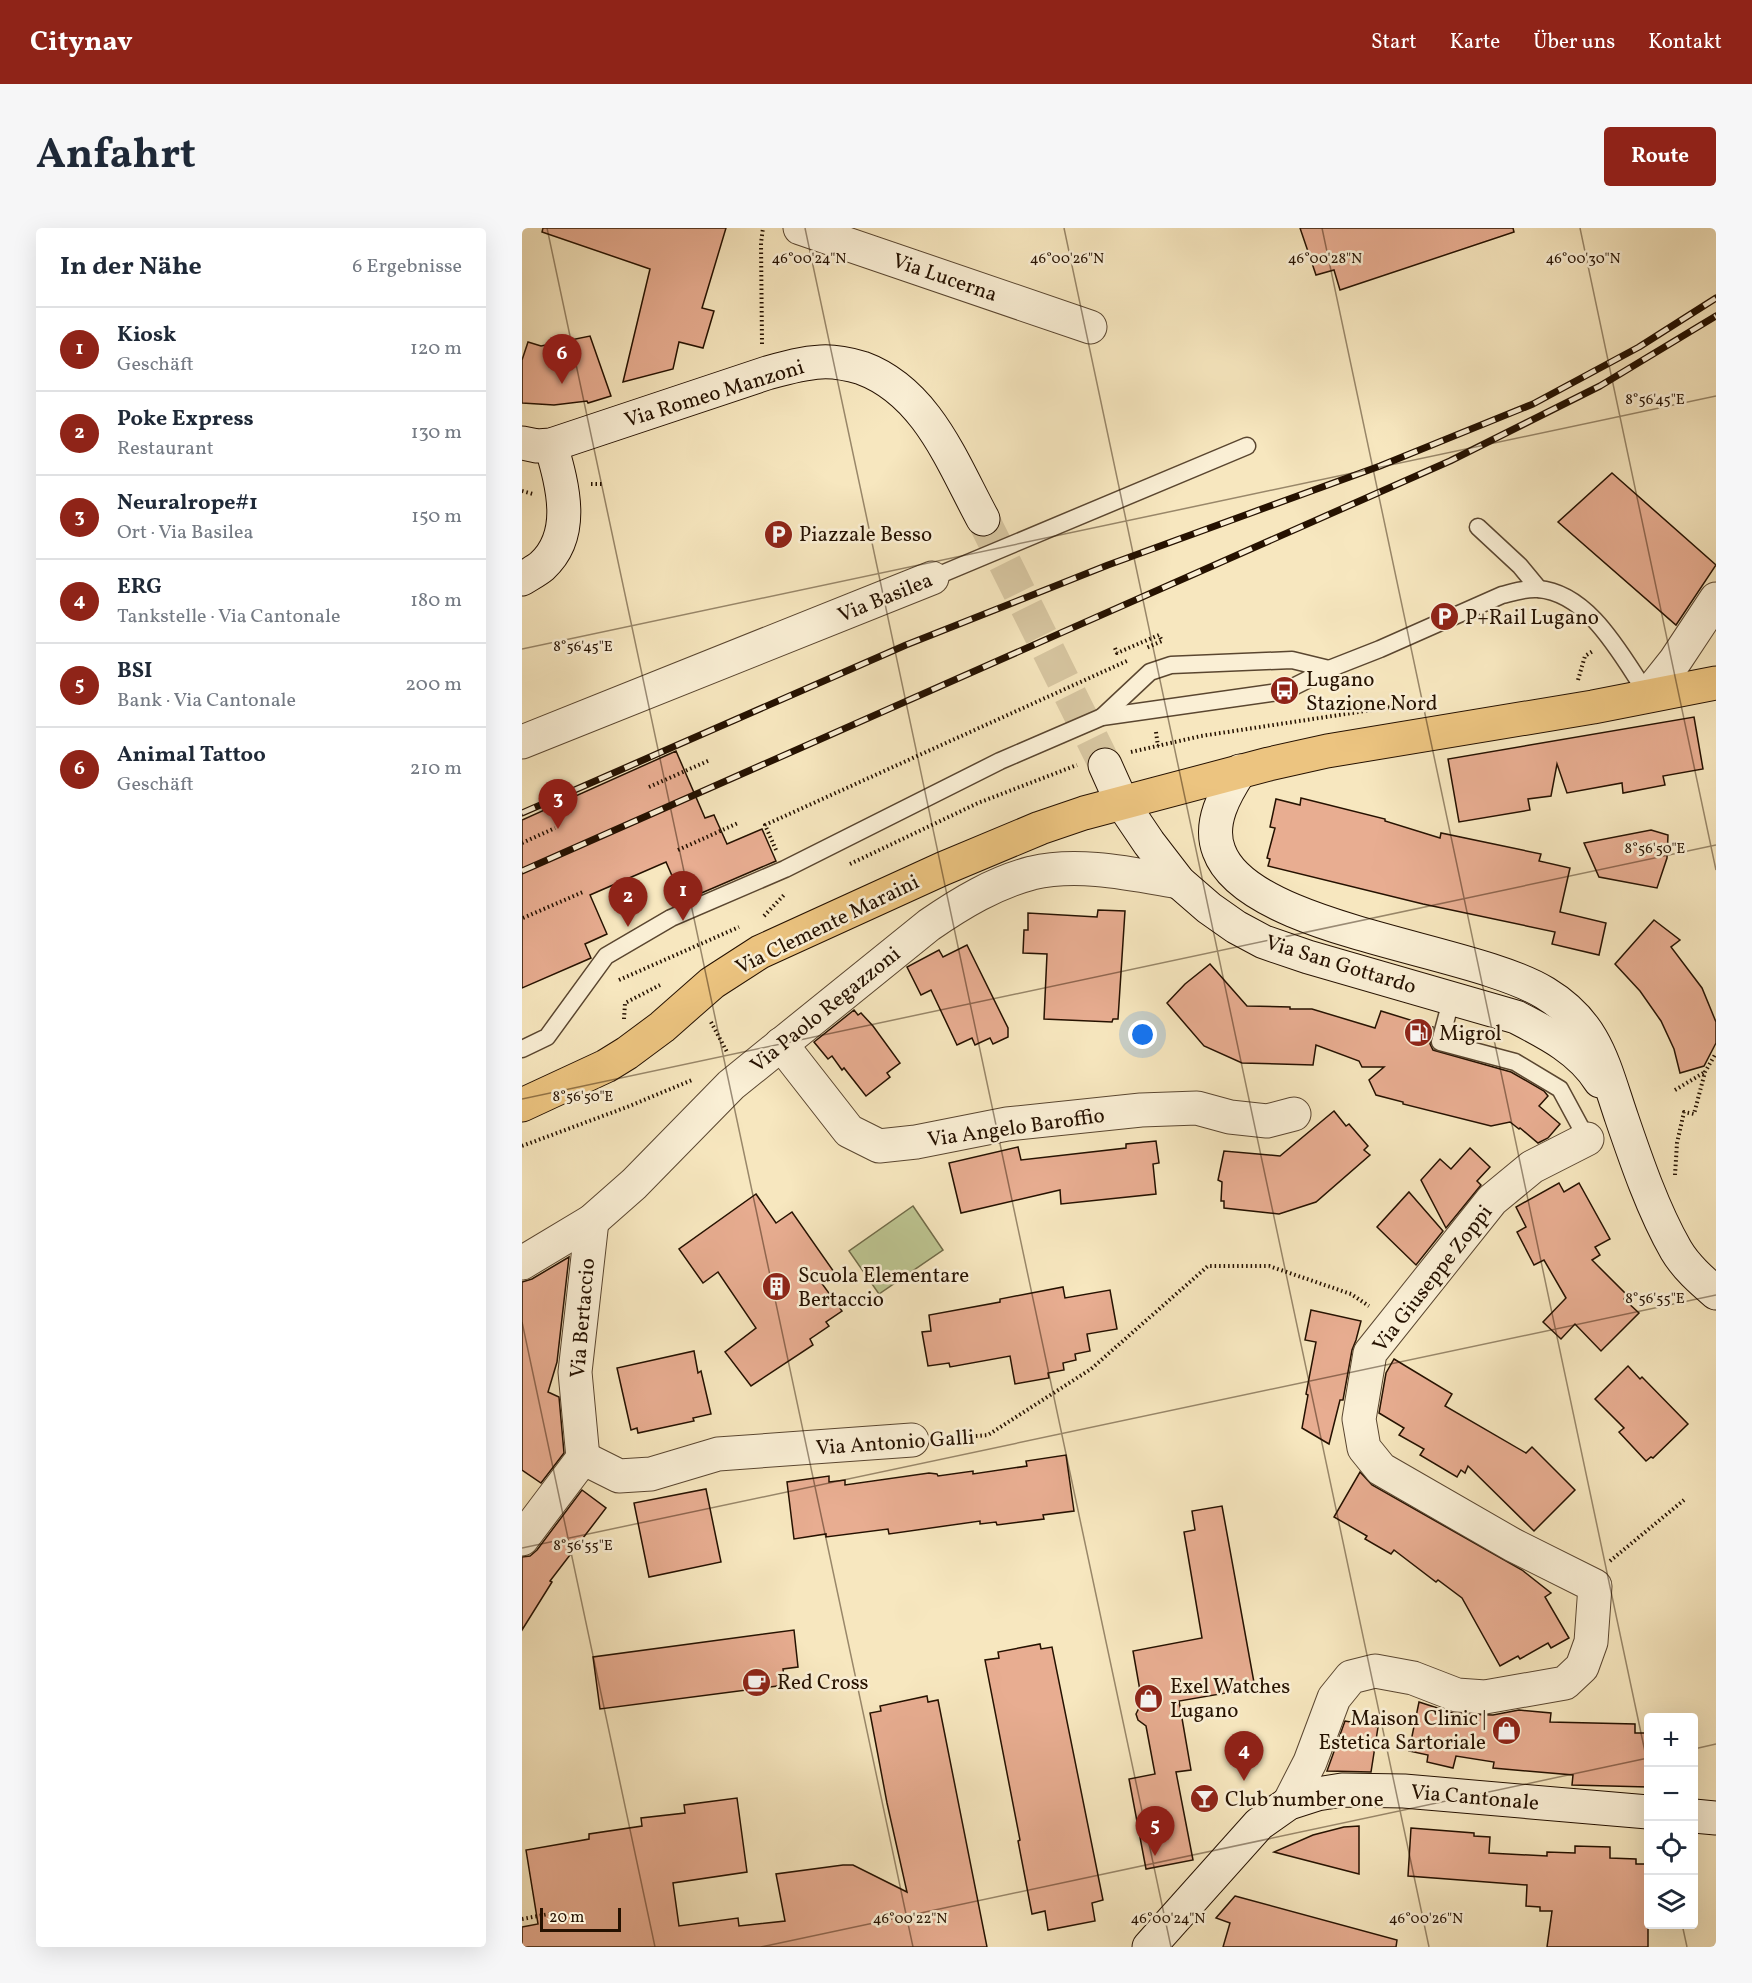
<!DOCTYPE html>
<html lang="de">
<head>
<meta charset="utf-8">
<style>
  body { margin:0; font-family:Vollkorn,serif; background:#f6f6f7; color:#1f2937 }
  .controls { position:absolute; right:18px; bottom:18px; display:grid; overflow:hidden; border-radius:6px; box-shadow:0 6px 24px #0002 }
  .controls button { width:54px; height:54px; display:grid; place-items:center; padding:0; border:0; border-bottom:2px solid #e0e1e3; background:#fff; color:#1f2937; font:30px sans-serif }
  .scale { position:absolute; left:18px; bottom:15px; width:81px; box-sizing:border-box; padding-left:6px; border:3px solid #251100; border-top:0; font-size:16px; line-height:21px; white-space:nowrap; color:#251100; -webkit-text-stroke:4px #faefd5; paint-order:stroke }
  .you { position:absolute; left:621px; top:807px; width:21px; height:21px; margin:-15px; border:4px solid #fff; border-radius:50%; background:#1a73e8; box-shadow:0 0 0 9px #1a73e833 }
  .badge { display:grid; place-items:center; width:39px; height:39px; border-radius:50%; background:#8f2418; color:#fff; font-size:20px; font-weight:700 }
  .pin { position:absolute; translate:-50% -50px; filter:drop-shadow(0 2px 3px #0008) }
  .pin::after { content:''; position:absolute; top:32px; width:21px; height:18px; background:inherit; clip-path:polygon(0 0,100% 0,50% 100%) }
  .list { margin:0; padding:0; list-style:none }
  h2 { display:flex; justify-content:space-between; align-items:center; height:78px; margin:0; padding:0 24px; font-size:26px }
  h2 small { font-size:20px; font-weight:400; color:#747a83 }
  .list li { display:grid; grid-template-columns:39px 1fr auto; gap:18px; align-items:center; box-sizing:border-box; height:84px; padding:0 24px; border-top:2px solid #e0e1e3 }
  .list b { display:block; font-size:22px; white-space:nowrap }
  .list p { margin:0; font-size:20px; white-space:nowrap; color:#747a83 }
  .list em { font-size:20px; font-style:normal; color:#747a83 }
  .icon { flex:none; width:33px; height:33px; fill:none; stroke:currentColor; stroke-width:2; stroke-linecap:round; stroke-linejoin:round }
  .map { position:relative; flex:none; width:1194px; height:1719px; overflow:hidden; border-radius:6px }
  header { display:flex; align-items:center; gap:36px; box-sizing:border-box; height:84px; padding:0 30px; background:#8f2418; color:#fff }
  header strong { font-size:28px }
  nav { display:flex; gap:33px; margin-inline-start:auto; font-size:21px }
  .intro { display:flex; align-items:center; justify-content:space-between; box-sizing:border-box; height:144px; padding:0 36px }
  h1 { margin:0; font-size:42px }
  .button { padding:15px 27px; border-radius:6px; background:#8f2418; color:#fff; font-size:21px; font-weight:700 }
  main { display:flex; gap:36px; padding:0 36px }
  aside { flex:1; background:#fff; border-radius:6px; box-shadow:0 6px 24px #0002 }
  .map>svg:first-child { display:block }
</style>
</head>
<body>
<header>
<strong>Citynav</strong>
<nav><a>Start</a><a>Karte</a><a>Über uns</a><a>Kontakt</a></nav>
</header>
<div class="intro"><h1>Anfahrt</h1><a class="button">Route</a></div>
<main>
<aside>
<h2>In der Nähe<small>6 Ergebnisse</small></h2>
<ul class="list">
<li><span class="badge">1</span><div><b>Kiosk</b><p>Geschäft</p></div><em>120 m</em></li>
<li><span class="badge">2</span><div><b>Poke Express</b><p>Restaurant</p></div><em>130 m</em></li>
<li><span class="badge">3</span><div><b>Neuralrope#1</b><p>Ort · Via Basilea</p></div><em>150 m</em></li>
<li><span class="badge">4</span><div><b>ERG</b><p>Tankstelle · Via Cantonale</p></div><em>180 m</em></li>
<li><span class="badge">5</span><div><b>BSI</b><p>Bank · Via Cantonale</p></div><em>200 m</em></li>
<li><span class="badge">6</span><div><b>Animal Tattoo</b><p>Geschäft</p></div><em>210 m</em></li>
</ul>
</aside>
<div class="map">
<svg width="1194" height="1719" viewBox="0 0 1194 1719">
  <rect width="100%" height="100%" fill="#f7e7bf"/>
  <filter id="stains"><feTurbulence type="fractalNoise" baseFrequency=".00333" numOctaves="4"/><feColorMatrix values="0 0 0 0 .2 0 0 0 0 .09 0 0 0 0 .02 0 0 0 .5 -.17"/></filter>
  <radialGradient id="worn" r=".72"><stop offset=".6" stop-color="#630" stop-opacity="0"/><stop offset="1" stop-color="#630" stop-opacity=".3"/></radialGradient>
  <polygon fill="#bdc591" stroke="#716b48" stroke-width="1.5" points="391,978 421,1022 357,1066 327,1023"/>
  <g fill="#e8ad91" stroke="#251100" stroke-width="1.5">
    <polygon points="21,0 204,0 180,80 192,83 181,120 157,114 151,141 101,154 128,41 20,4"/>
    <polygon points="778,0 991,0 992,4 818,62 812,42 794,47"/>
    <polygon points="68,108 89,168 66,175 65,173 32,177 0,175 0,132 6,114 19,118"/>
    <polygon points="1090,245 1194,337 1154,397 1036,294"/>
    <polygon points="1172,489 1181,541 1141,548 1143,557 1101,565 1100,555 1045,565 1035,536 1029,568 1006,571 1008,582 937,594 926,531"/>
    <polygon points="154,523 183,590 192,587 205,616 240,601 254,633 161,673 144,634 68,667 85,706 63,716 69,730 0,760 0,592"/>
    <polygon points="779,570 863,591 863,593 918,610 919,605 1019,626 1017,633 1048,640 1038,684 1084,695 1077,727 1030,716 1033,704 901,676 746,638 748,631 745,630 753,600 748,599 754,571 778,577"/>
    <polygon points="1129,602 1146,607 1145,630 1135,660 1077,649 1062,615"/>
    <polygon points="576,682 603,683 596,791 591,791 590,794 522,791 525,726 501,725 502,702 506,702 506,685 575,689"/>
    <polygon points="1132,692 1158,712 1149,719 1180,760 1194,794 1194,815 1182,838 1158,845 1152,821 1139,793 1118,763 1093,736"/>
    <polygon points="445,717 486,800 486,809 471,816 468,810 453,817 450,810 435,817 409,762 399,767 385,739 417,722 421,729"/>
    <polygon points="688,736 725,778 768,779 768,781 790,781 853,800 859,783 911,799 908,816 911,822 989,844 1022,863 1026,868 1017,878 1038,896 1026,910 1016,915 998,900 997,901 988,894 969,898 881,876 881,874 854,867 847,852 862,839 840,839 837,833 794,817 791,837 720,835 682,818 645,775 663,756"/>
    <polygon points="332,782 336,787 339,785 351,798 378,835 365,845 368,849 344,868 322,840 320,842 310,828 306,831 292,814"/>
    <polygon points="812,883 824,898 827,896 846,918 842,922 848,927 794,974 757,986 702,980 702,973 699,973 700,954 696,952 702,923 758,928"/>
    <polygon points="634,913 637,935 631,936 634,966 539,976 538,962 439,985 427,935 496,919 499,932 604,920 604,916"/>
    <polygon points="948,920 968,939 955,953 959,957 924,1000 899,952 918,931 929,941"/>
    <polygon points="1037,955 1042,964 1057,955 1088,1011 1073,1019 1078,1027 1070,1032 1106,1068 1102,1071 1117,1085 1079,1123 1053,1096 1039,1111 1021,1094 1044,1070 1022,1032 1012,1037 995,1004 1004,999 994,979"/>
    <polygon points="887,964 921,1003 894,1037 855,999"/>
    <polygon points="234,966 254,995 270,984 312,1044 298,1053 320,1083 304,1094 307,1098 288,1111 291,1117 229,1158 203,1124 234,1100 196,1044 181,1055 157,1021"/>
    <polygon points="47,1029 35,1134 26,1164 37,1169 42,1225 19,1255 0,1242 0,1054 10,1051"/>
    <polygon points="541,1059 543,1070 588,1062 595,1101 565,1106 568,1123 553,1126 554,1132 541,1135 542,1142 526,1145 527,1150 493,1156 488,1128 428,1139 427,1135 406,1138 400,1104 409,1103 407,1087 478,1074 478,1071"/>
    <polygon points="789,1082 839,1093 834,1112 830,1122 821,1172 818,1172 807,1216 780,1200 786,1167 784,1166 794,1114 783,1112"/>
    <polygon points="172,1123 176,1145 179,1143 189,1186 171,1190 172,1193 116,1205 115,1200 109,1202 95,1140"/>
    <polygon points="872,1131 930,1166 923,1178 1004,1225 1010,1219 1053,1262 1012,1303 946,1238 943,1245 939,1242 935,1249 898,1227 902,1221 877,1207 882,1200 857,1185 864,1145"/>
    <polygon points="1106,1138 1118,1151 1120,1149 1166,1196 1131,1230 1129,1229 1124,1233 1097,1204 1102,1200 1073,1171"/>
    <polygon points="544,1227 552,1283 521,1287 522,1291 475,1297 474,1294 458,1296 458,1293 367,1306 366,1301 304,1309 304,1306 272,1311 265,1254 307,1248 307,1254 323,1252 323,1257 407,1245 415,1246 416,1248 451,1243 451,1246 505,1238 504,1233"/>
    <polygon points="838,1244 850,1257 1000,1342 1029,1365 1023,1369 1047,1410 1029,1420 1026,1415 998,1431 996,1428 978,1438 940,1370 916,1352 914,1354 872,1322 869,1326 843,1311 845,1308 812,1289"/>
    <polygon points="184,1261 199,1334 127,1349 112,1275"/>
    <polygon points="60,1262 84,1280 28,1353 30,1354 0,1402 0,1329 8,1328 15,1322"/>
    <polygon points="700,1278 733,1460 657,1473 669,1542 654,1544 671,1632 624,1641 607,1551 633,1546 624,1498 616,1492 614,1486 620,1474 611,1423 680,1410 662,1304 673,1302 670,1283"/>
    <polygon points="272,1402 276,1439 261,1441 263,1457 78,1481 71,1429"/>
    <polygon points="518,1416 519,1421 530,1419 581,1672 570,1675 573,1693 526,1702 523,1683 510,1686 496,1613 498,1612 463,1432 477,1430 476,1424"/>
    <polygon points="405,1468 406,1474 416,1472 465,1719 0,1719 0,1699 16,1696 4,1622 67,1611 67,1606 120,1598 119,1590 163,1585 162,1577 215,1570 225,1644 151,1655 157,1698 216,1690 217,1698 263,1693 254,1646 321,1637 331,1637 385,1664 365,1575 348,1485 359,1483 358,1478"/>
    <polygon points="897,1474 934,1486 971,1487 997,1482 1029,1485 1028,1494 1113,1496 1113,1505 1126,1505 1126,1559 1050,1557 1051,1547 971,1540 972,1534 934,1528 931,1540 905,1534 906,1527 887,1523"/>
    <polygon points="823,1493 856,1499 849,1544 805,1543"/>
    <polygon points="837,1598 837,1646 752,1624 791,1607 822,1599"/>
    <polygon points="889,1600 952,1605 952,1608 968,1609 967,1625 1025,1628 1025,1624 1053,1625 1053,1618 1088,1619 1088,1630 1114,1631 1114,1636 1126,1636 1126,1719 1025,1719 1030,1683 1018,1683 1018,1679 1004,1678 1005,1657 886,1648"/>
    <polygon points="713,1668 875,1712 874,1719 701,1719 708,1695 694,1690"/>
  </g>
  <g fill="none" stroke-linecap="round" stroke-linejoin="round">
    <polyline stroke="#d8c7a2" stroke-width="33" stroke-dasharray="33 16" stroke-linecap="butt" points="461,291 583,537"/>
    <defs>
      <g id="lane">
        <polyline points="956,299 998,338 1017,361"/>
        <polyline points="410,350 725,218"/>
        <polyline points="580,489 628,444 649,437 770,432 807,441"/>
        <polyline points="930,769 918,814 993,834 1038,861 1065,911"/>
        <path d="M0 821 25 809 84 728 149 690 263 641 478 533 580 489 763 463 807 441 858 421 980 367C992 364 1004 360 1016 361 1068 365 1100 429 1126 467"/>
      </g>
      <g id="street">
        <polyline points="278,0 568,99"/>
        <polyline points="1126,467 1153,433 1194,371"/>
        <polyline points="0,514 410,350"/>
        <polyline points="259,816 327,903 357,918 394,914 485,896 619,882 675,880 708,889 745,893 772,886"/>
        <path d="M0 1035 70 993 112 956 209 857 407 697C439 675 472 655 510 645 557 634 610 646 657 654"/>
        <polyline points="61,1230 97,1248 129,1246 196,1226 390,1212"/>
        <polyline points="0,1311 61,1230 53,1144 70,993"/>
        <polyline points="767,1575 788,1534 812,1470 829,1449 853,1443 891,1450 935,1467 963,1469 1043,1455 1060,1439 1069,1414 1073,1358 991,1317 859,1241 842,1220 837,1191 848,1125 970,972 1010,939 1065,911"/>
      </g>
      <g id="secondary">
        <path d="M0 215 15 218 29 217 245 145C263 140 280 135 299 134 313 133 326 136 340 140 405 164 430 234 461 291"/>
        <path d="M0 351C6 347 14 343 20 338 55 306 40 256 29 217"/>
        <path d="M583 537 600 575 627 615 657 654 687 680 714 699 742 714 786 729 994 789C1025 805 1059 822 1078 853"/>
        <path d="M718 543C703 566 686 595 697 623 726 703 950 720 1023 765 1074 796 1081 835 1099 888 1114 932 1131 982 1154 1022 1164 1039 1179 1052 1194 1065"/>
        <polyline points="1172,1588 1194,1590"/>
        <polyline points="627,1719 737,1596 767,1575 795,1566 820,1562 882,1563 1126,1584"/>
      </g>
      <polyline id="primary" points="0,877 84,838 105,825 140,799 190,755 238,724 420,641 518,600 562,585 747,536 805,523 1071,479 1194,455"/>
    </defs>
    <use href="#lane" stroke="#5a4630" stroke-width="19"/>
    <use href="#street" stroke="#5a4630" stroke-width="35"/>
    <use href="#secondary" stroke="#251100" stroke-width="35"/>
    <use href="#primary" stroke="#251100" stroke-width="35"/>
    <g stroke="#251100" stroke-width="4" stroke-dasharray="1.5 3" stroke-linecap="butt">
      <polyline points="240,116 239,15 241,0"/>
      <polyline points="69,256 82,256"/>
      <polyline points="0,263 11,266"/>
      <polyline points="593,420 595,425 637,407 640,413 624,420"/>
      <polyline points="1056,452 1063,428 1071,423"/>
      <polyline points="634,504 636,518"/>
      <polyline points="609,524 679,508 909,473"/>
      <polyline points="127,559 188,532"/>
      <polyline points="0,615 33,600"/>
      <polyline points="156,622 216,595"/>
      <polyline points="254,622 243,597 607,432"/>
      <polyline points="328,636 456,575 555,537"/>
      <polyline points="242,688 262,667"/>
      <polyline points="1,690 61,664"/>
      <polyline points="97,752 217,699"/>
      <polyline points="102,791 103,775 138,757"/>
      <polyline points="189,794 205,824"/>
      <polyline points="1153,862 1183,844"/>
      <polyline points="0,918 105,879 170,852"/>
      <polyline points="1153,947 1155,915 1162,884 1172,886 1183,844 1194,825"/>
      <polyline points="418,1211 466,1207 569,1141 686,1038 747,1038 829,1066 847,1078"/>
      <polyline points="1088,1333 1162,1272"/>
      <polyline points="0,1691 27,1686"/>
    </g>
    <use href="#lane" stroke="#faefd5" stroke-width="16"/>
    <use href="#street" stroke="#faefd5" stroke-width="33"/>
    <use href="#secondary" stroke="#faefd5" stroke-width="33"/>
    <use href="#primary" stroke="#ecc480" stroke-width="33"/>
    <defs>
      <g id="rail">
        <polyline points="0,585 384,417 586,337 858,238 1011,176 1117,119 1194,70"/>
        <polyline points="0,643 928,233 1078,158 1194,88"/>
      </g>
    </defs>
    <use href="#rail" stroke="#251100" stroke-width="7"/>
    <use href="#rail" stroke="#faefd5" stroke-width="4.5" stroke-dasharray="14" stroke-linecap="butt"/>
  </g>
  <path fill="none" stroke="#251100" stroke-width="1.5" stroke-opacity="0.45" d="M25 0 391 1719M283 0 649 1719M542 0 907 1719M800 0 1126 1538M1058 0 1194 642M0 421 1194 168M0 871 1194 617M0 1094 133 1719M0 1320 1194 1067M1172 1521 1194 1516M1160 1696 1165 1719M239 1719 1126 1530"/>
  <defs>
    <symbol id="parking-disc" viewBox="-11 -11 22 22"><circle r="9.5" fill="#8f2418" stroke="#faefd5"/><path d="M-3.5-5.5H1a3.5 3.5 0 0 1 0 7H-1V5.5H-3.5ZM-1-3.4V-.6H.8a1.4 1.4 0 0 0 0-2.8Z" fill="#fff"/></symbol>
    <symbol id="bus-disc" viewBox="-11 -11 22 22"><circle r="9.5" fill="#8f2418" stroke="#faefd5"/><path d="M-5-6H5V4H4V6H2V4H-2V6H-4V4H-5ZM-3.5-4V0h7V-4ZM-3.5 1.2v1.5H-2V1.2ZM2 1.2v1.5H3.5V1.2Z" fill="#fff"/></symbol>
    <symbol id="fuel-disc" viewBox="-11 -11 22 22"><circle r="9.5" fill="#8f2418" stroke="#faefd5"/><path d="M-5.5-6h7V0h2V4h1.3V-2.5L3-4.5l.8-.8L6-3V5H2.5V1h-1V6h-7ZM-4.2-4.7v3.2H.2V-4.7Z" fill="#fff"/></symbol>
    <symbol id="building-disc" viewBox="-11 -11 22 22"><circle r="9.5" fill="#8f2418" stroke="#faefd5"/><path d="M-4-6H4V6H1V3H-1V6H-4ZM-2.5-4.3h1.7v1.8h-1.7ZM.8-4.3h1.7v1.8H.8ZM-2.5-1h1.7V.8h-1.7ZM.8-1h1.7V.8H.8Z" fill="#fff"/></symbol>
    <symbol id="cafe-disc" viewBox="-11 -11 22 22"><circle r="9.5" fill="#8f2418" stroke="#faefd5"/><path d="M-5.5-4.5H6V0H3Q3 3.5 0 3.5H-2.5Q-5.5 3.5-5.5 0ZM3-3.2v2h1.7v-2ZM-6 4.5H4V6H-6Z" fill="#fff"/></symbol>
    <symbol id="shop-disc" viewBox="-11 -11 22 22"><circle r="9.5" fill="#8f2418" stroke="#faefd5"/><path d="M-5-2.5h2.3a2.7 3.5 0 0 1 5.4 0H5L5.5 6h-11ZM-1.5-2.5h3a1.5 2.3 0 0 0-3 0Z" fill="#fff"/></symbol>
    <symbol id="bar-disc" viewBox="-11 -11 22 22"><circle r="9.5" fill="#8f2418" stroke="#faefd5"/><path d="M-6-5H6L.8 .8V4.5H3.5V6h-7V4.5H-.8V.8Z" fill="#fff"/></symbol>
  </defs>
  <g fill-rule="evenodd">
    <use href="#parking-disc" x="240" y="290" width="33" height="33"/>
    <use href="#parking-disc" x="906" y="372" width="33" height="33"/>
    <use href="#bus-disc" x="746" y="446" width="33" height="33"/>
    <use href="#fuel-disc" x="880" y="788" width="33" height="33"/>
    <use href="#building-disc" x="238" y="1042" width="33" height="33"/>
    <use href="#cafe-disc" x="218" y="1438" width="33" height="33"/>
    <use href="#shop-disc" x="610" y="1454" width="33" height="33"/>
    <use href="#shop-disc" x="968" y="1486" width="33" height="33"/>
    <use href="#bar-disc" x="666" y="1554" width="33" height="33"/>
  </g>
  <g text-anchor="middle" stroke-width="5" stroke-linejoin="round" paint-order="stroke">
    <g font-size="21" fill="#251100" stroke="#faefd5">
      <text transform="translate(423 49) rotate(19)" y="7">Via Lucerna</text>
      <text transform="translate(192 165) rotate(-17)" y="7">Via Romeo Manzoni</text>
      <text transform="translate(363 369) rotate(-22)" y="7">Via Basilea</text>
      <text transform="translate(305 696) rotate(-26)" y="7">Via Clemente Maraini</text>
      <text transform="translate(819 736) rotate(17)" y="7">Via San Gottardo</text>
      <text transform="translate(303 781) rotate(-39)" y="7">Via Paolo Regazzoni</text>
      <text transform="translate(494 899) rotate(-8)" y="7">Via Angelo Baroffio</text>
      <text transform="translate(910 1050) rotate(-52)" y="7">Via Giuseppe Zoppi</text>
      <text transform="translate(60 1090) rotate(-85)" y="7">Via Bertaccio</text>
      <text transform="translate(373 1214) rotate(-4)" y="7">Via Antonio Galli</text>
      <text transform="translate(953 1569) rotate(5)" y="7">Via Cantonale</text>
    </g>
    <g font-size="21" fill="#251100" stroke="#faefd5" text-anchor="start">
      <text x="277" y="313">Piazzale Besso</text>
      <text x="943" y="396">P+Rail Lugano</text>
      <text x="784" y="458">Lugano<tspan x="784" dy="24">Stazione Nord</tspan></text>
      <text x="917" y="812">Migrol</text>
      <text x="276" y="1054">Scuola Elementare<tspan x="276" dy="24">Bertaccio</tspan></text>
      <text x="255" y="1461">Red Cross</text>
      <text x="648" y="1465">Exel Watches<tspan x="648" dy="24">Lugano</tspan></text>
      <text x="964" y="1497" text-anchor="end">Maison Clinic |<tspan x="964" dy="24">Estetica Sartoriale</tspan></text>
      <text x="703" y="1578">Club number one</text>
    </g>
  </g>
  <g font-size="15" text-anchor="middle" fill="#251100" stroke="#faefd5" stroke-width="5" stroke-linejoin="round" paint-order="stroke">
    <text x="287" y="35">46°00'24"N</text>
    <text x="545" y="35">46°00'26"N</text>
    <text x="803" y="35">46°00'28"N</text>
    <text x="1061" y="35">46°00'30"N</text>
    <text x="1133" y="176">8°56'45"E</text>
    <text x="61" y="423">8°56'45"E</text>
    <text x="1133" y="625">8°56'50"E</text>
    <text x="61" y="873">8°56'50"E</text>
    <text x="1133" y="1075">8°56'55"E</text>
    <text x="61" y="1322">8°56'55"E</text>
    <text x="388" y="1695">46°00'22"N</text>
    <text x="646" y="1695">46°00'24"N</text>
    <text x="904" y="1695">46°00'26"N</text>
  </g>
  <rect width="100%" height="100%" filter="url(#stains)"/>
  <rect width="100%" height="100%" fill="url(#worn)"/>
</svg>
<div class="controls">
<button>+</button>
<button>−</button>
<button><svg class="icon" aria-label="locate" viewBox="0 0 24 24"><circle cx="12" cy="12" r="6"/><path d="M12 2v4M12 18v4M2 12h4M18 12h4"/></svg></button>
<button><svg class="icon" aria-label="layers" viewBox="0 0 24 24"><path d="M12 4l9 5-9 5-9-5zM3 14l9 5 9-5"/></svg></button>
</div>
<div class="scale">20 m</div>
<div class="you"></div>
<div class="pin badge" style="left:161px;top:693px">1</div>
<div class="pin badge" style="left:106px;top:699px">2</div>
<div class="pin badge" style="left:36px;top:601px">3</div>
<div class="pin badge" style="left:722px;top:1553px">4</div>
<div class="pin badge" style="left:633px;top:1628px">5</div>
<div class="pin badge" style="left:40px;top:156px">6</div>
</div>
</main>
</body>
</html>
